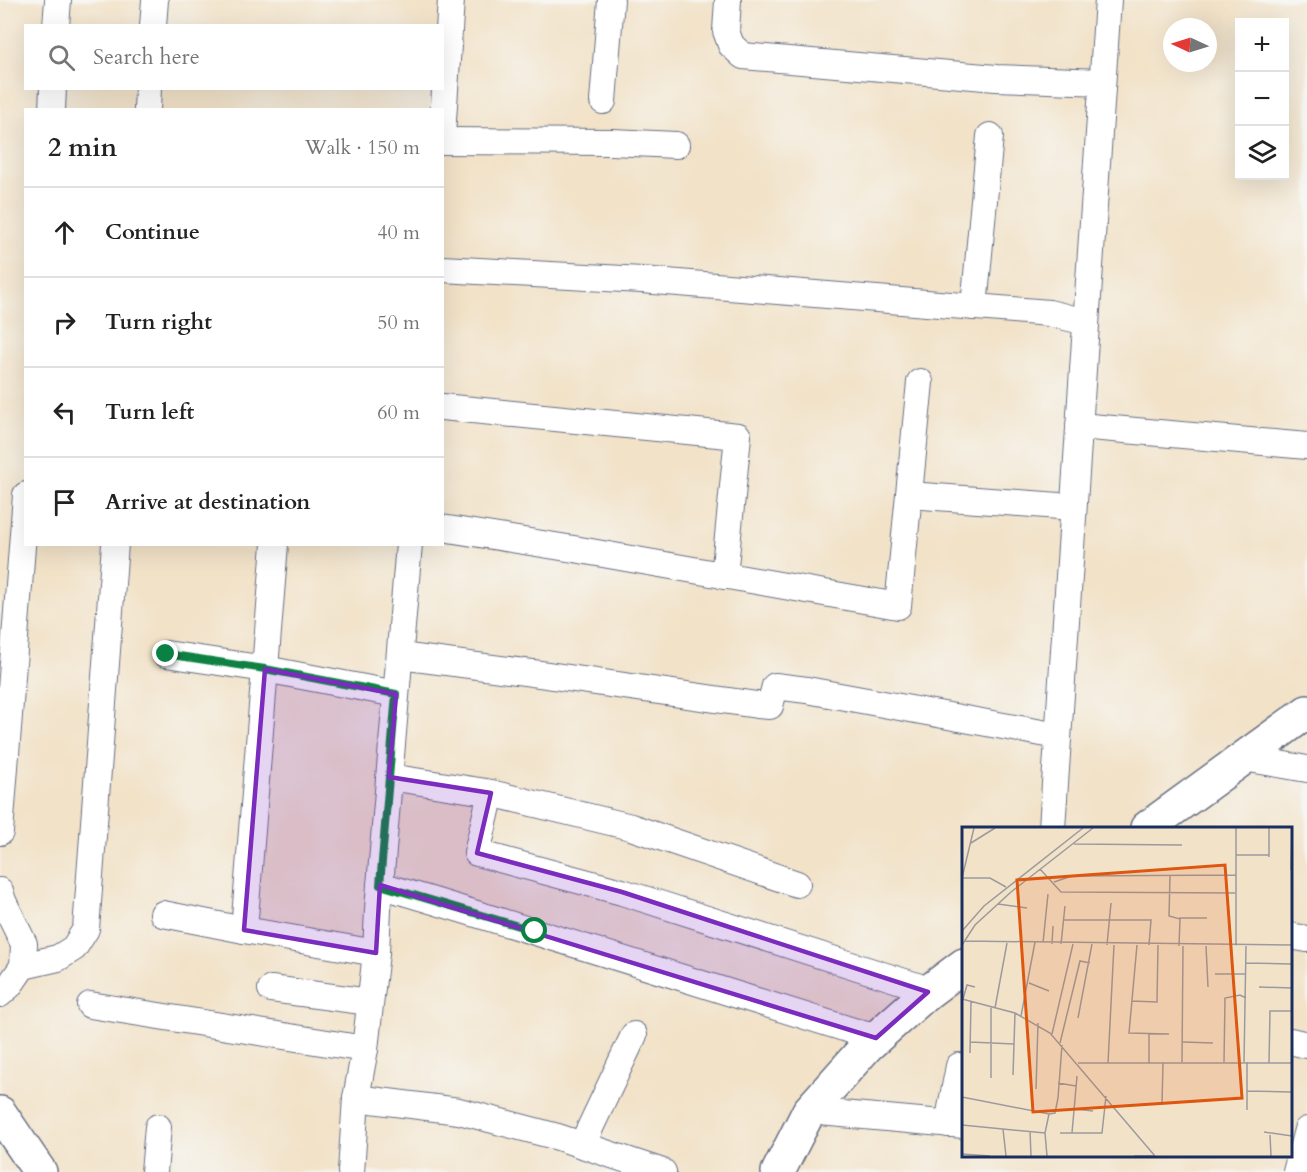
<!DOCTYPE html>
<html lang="en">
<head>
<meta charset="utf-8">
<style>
  body { margin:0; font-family:Cardo,serif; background:#f6f6f6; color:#222 }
  .controls { position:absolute; right:18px; top:18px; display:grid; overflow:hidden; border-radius:0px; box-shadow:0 6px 24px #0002 }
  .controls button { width:54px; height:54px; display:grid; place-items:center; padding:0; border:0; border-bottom:2px solid #e0e0e0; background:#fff; color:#222; font:30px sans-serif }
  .compass { position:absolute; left:1163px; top:18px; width:54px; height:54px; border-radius:50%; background:#fff; box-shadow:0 6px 24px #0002; rotate:274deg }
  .stop { position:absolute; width:18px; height:18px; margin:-14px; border:4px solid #0b8043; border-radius:50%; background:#fff }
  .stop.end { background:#0b8043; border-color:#fff; box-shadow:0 2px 6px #0008 }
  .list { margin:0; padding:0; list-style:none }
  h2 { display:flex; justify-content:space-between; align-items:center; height:78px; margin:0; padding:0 24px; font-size:26px }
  h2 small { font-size:20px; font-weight:400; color:#767676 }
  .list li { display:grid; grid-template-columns:39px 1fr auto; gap:18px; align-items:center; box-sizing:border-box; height:90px; padding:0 24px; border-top:2px solid #e0e0e0 }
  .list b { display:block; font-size:22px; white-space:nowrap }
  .list em { font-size:20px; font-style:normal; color:#767676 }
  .icon { flex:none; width:33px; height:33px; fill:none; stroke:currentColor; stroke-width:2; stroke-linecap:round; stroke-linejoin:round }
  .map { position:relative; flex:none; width:1307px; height:1172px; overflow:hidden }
  .search { position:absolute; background:#fff; box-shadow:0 6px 24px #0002; left:24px; top:24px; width:420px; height:66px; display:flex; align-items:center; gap:15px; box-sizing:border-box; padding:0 21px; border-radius:0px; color:#767676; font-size:22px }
  .panel { position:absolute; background:#fff; box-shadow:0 6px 24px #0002; left:24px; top:108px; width:420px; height:438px; border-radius:0px }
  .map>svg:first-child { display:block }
</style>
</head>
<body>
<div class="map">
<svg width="1307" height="1172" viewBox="0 0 1307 1172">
  <rect width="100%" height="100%" fill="#f6f6f2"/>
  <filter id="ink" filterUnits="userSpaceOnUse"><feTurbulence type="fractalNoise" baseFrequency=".0167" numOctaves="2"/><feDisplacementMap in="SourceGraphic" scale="12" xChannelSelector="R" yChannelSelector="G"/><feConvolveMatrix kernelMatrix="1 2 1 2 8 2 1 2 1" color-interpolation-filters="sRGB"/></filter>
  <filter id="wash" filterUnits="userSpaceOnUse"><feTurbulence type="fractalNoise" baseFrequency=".008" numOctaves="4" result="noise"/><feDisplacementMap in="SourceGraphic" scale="24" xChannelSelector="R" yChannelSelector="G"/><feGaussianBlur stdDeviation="1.35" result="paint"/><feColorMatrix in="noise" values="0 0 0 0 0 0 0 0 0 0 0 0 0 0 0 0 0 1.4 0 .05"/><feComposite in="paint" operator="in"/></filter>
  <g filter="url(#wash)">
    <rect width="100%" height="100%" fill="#f2e2c8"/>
  </g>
  <g filter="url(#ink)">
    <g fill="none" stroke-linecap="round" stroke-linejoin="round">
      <defs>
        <g id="minor">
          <polyline points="728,0 726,31 731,45 743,56 996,78 1102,82"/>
          <polyline points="56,26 58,0"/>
          <polyline points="153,26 155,0"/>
          <polyline points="603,101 611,0"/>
          <polyline points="52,110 53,88"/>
          <polyline points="147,110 148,88"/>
          <polyline points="442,135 451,0"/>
          <polyline points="442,141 612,142 676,145"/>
          <polyline points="442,269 642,280 1049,313 1086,322"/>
          <polyline points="974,307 990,136"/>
          <polyline points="442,407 738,436 724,576"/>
          <polyline points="1079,426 1307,446"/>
          <polyline points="909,495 1073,507"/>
          <polyline points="442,528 580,550 898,606 920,382"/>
          <polyline points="166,654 265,669 396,694"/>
          <polyline points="400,656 540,674 757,705 770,706 775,686 807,690 1058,736"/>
          <polyline points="1244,758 1307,769"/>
          <polyline points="389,777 486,792 631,827 797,884"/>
          <polyline points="491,793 477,853 622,892 917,986 928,992"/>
          <polyline points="1052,828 1108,0"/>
          <polyline points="0,832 26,495"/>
          <path d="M380 885C546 934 710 987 876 1038"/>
          <polyline points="0,891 3,901 24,944 23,966 10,985 0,994"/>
          <polyline points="163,914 244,930 376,953"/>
          <polyline points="244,930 275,544"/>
          <polyline points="1290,936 1307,939"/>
          <polyline points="23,966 58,958 74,948 86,929 115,544"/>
          <polyline points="271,989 370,1002"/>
          <polyline points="90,1005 365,1049"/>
          <polyline points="1290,1041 1307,1045"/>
          <polyline points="356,1098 459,1111 558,1137 663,1172"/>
          <polyline points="809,1111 964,1125"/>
          <polyline points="948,1124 959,1066"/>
          <polyline points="582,1145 634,1035"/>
          <polyline points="154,1172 158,1127"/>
          <polyline points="351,1172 356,1098 365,1049 376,953 378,909 409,544"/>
          <polyline points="1296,1172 1307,1130"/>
        </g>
        <g id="tertiary">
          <polyline points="1147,828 1307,712"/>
          <polyline points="778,1172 809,1111 867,1046 928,992 964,965"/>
        </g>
        <polyline id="trunk" points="0,1113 40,1172"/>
      </defs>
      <use href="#minor" stroke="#666e83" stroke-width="28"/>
      <use href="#tertiary" stroke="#666e83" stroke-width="36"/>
      <use href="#trunk" stroke="#666e83" stroke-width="36"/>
      <use href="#minor" stroke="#fff" stroke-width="26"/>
      <use href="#tertiary" stroke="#fff" stroke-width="33"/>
      <use href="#trunk" stroke="#fff" stroke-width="33"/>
    </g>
  </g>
  <g fill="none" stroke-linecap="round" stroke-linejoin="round" filter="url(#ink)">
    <polyline stroke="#0b8043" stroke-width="8" points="166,654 265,669 396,694 380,885 535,931"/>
  </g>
  <path fill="#7b2cbf" fill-opacity="0.2" stroke="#7b2cbf" stroke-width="4.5" stroke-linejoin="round" d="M265 669 396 694 389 777 491 793 477 853 622 892 928 992 876 1038 380 885 376 953 244 930Z"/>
  <g transform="translate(962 827)">
    <rect width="330" height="330" fill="#f2e2c8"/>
    <path fill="none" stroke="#9c9a9e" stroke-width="1.5" d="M12 1 0 51H28L44 60M307 1V30M9 16 33 1M112 17 220 18M274 28H307M78 42 99 65 273 66M329 43 330 1M208 49 207 89 218 92 217 119M92 55 110 49 274 48M36 77 65 81M217 91H245M101 93H189L187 118M0 104 22 79 121 1M3 114 330 118M81 116 86 67M90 117 91 99M99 117 103 79M0 118 13 98 49 65 131 1M145 118 149 76M175 118 167 206 207 207M244 119 246 160M274 119V1M284 136 330 137M253 147H284M67 156 87 164M297 160 330 161M0 172 53 186 88 206 193 329M1 172 5 158 13 160M170 174 195 175 196 118M33 181 45 116M59 189 73 115M116 191 130 117M90 207 111 117M8 215 52 217M221 215 251 216M98 216 118 134 128 136M8 226 9 174M220 235 221 119M262 235 263 171 278 168 284 171M282 235 284 119M116 236H330M146 236 152 118M187 236V206M307 236 308 184H330V180M51 248 53 186M29 251V180M96 256 114 259M74 262 76 196M285 264 330 265M0 270 87 287 83 306 85 329M200 277 201 236M113 282 131 284M285 283V235M87 287 93 286 96 271 100 218M0 298 83 306M41 302 44 329M68 304 69 329M302 305 330 309M98 306H140L144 269M110 306 115 249M308 308 309 329M0 327 28 329M172 329H193"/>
    <path fill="#de5710" fill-opacity="0.15" stroke="#de5710" stroke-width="3" d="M263 38 280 271 71 285 55 53Z"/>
    <rect width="330" height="330" fill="none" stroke="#1b2f5e" stroke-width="3"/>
  </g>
</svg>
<div class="controls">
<button>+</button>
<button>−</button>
<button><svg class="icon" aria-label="layers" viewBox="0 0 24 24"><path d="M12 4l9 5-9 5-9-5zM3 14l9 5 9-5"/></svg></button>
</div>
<svg class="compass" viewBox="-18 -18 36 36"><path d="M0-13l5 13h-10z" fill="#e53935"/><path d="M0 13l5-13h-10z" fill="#767676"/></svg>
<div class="stop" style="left:535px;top:931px"></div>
<div class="stop end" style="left:166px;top:654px"></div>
<div class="search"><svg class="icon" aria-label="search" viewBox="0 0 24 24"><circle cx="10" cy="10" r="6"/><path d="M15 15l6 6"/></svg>Search here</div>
<section class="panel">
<h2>2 min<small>Walk · 150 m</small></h2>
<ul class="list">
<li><svg class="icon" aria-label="ahead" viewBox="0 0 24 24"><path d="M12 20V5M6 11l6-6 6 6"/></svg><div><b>Continue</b></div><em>40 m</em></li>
<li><svg class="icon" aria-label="right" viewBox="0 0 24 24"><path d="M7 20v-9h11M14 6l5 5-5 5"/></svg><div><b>Turn right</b></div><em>50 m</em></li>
<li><svg class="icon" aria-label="left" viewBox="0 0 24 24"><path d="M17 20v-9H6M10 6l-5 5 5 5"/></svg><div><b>Turn left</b></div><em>60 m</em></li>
<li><svg class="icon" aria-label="arrive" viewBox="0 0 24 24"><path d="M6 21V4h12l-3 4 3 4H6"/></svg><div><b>Arrive at destination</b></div></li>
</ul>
</section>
</div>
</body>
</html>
